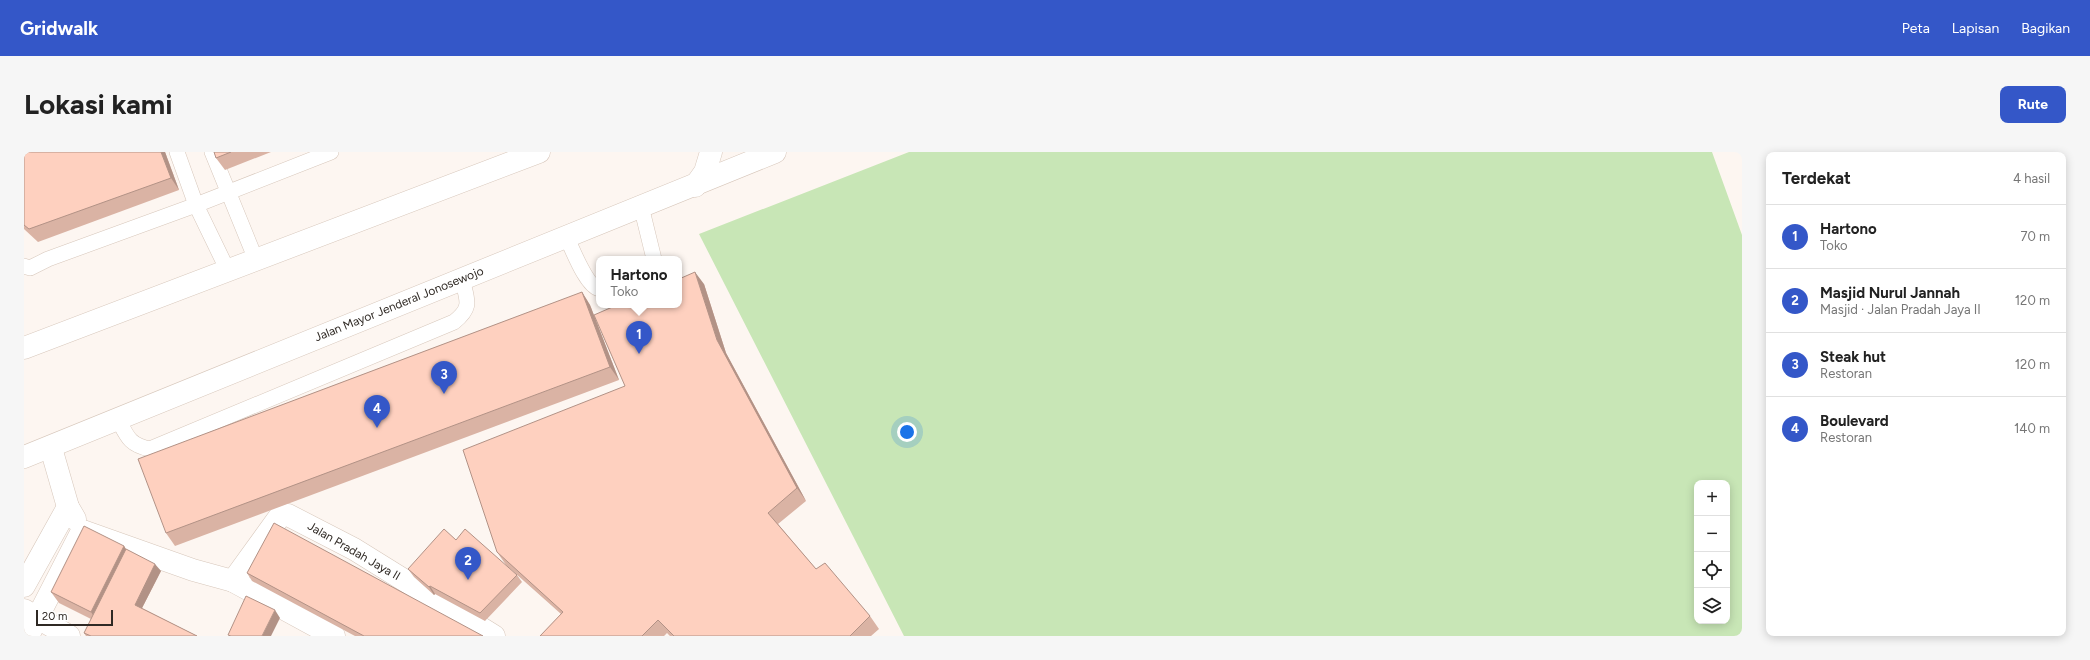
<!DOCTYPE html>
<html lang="id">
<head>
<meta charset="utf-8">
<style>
  body { margin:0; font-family:Figtree,sans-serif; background:#f6f6f6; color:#222 }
  .controls { position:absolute; right:12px; bottom:12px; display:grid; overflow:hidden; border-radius:8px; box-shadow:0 2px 10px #0003 }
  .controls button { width:36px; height:36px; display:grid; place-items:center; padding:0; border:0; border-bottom:1px solid #e0e0e0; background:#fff; color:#222; font:20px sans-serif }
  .scale { position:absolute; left:12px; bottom:10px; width:77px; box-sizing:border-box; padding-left:4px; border:2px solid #2f2924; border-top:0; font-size:11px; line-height:14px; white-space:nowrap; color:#2f2924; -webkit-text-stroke:3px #fff; paint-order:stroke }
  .you { position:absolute; left:883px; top:280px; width:14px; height:14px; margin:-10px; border:3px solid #fff; border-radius:50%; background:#1a73e8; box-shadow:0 0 0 6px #1a73e833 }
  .badge { display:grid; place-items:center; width:26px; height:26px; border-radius:50%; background:#3457c8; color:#fff; font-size:13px; font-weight:700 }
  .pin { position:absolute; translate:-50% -33px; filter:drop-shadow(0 1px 2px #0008) }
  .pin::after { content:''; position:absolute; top:21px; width:14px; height:12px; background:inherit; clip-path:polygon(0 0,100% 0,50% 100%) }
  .popup { position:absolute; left:572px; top:104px; width:86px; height:52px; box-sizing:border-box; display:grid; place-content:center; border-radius:8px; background:#fff; filter:drop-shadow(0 1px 3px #0005); font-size:13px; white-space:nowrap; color:#767676 }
  .popup b { font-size:15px; color:#222 }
  .popup::after { content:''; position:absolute; left:50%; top:100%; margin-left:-8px; border:8px solid transparent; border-top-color:#fff }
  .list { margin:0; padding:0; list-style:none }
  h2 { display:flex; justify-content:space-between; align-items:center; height:52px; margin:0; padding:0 16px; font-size:17px }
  h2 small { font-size:13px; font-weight:400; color:#767676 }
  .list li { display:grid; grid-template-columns:26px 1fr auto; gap:12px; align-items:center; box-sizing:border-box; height:64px; padding:0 16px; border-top:1px solid #e0e0e0 }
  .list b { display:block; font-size:15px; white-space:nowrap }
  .list p { margin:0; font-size:13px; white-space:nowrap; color:#767676 }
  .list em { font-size:13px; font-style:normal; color:#767676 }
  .icon { flex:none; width:22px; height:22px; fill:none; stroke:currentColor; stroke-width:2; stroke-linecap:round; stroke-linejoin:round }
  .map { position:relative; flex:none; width:1718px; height:484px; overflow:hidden; border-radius:8px }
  header { display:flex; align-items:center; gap:24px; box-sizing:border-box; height:56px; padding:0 20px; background:#3457c8; color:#fff }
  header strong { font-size:19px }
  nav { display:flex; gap:22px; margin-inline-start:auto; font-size:14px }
  .intro { display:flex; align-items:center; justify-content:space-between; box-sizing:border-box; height:96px; padding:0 24px }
  h1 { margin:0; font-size:28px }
  .button { padding:10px 18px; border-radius:8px; background:#3457c8; color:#fff; font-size:14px; font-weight:700 }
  main { display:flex; gap:24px; padding:0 24px }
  aside { flex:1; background:#fff; border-radius:8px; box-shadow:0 2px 10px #0003 }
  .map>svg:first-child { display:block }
</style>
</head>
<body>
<header>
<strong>Gridwalk</strong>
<nav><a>Peta</a><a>Lapisan</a><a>Bagikan</a></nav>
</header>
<div class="intro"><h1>Lokasi kami</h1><a class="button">Rute</a></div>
<main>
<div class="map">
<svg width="1718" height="484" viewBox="0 0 1718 484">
  <rect width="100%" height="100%" fill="#fdf6f1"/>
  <path fill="#c8e6b6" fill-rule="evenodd" d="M885 0H1688L1718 83V484H880L675 82ZM1673 331H1703V469H1673Z"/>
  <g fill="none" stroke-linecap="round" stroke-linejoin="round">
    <defs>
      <g id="service">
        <polyline points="153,0 172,53 204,119"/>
        <polyline points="188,0 232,108"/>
        <polyline points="617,54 630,107"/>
        <path d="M542 84C548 96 562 134 575 137"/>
        <polyline points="0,114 6,116 24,107 172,53 307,0"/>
        <path d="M94 267C103 284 105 293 126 297L430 170C449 155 443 148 438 127"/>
      </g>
      <g id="minor">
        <polyline points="27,296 44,355 51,367"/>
        <polyline points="59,379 169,418 209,429 310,484"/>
        <polyline points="209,429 256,364 264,363 330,397 470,484"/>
        <polyline points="0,434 44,355"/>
        <polyline points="0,458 45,484"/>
        <polyline points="4,484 58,379"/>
      </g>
      <g id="secondary">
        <polyline points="671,34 681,20 687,0"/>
        <polyline points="0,196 515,0"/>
        <polyline points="0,305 751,0"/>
      </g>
    </defs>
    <use href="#service" stroke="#d7c7bb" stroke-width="16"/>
    <use href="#minor" stroke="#d7c7bb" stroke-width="23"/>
    <use href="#secondary" stroke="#d7c7bb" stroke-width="23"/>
    <use href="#service" stroke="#fff" stroke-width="15"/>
    <use href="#minor" stroke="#fff" stroke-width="22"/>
    <use href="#secondary" stroke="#fff" stroke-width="22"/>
  </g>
  <g fill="#dab3a4">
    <polygon points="0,0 141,0 155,38 14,90 0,77"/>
    <polygon points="190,0 247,0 201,18 192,6"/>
    <polygon points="680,132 702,201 782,349 754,372 792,417 846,464 855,477 847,484 646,484 643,481 640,484 516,484 537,462 482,413 473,400 601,234"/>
    <polygon points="558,140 566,153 595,228 151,394 142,381"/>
    <polygon points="432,388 493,423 498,430 461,469 411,442 410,443 390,425 384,417"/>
    <polygon points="100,394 102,397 137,419 118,456 173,484 62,484 60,481 67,467 35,451 27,440"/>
    <polygon points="223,421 459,484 331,484 228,429"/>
  </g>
  <g fill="#b29286">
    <polygon points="137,0 141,0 155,38 147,26"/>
    <polygon points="671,120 680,132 702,201 782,349 773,336 693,188"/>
    <polygon points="558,140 566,153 595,228 586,215"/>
    <polygon points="100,394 107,405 74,471 67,460"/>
    <polygon points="131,412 137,419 116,460 111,453"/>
    <polygon points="406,434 411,442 410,443 405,435"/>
    <polygon points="251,458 256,466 247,484 238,484"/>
  </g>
  <g fill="#fed0bf" stroke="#b29286">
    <polygon points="0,0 137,0 147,26 5,77 0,73"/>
    <polygon points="190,0 207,0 192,6"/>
    <polygon points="671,120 693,188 773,336 744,361 792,417 801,411 846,464 826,484 650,484 634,468 618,484 516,484 539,460 473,400 439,298 601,234 570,163 593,153 655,153 655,127"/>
    <polygon points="558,140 586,215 142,381 114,307"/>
    <polygon points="250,371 459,484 340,484 223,421"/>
    <polygon points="60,374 100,394 67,460 27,440"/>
    <polygon points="420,377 432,388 441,377 493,423 456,461 406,434 405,435 384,417"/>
    <polygon points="102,397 131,412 111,453 173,484 67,484 60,481"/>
    <polygon points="222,444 251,458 238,484 207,484 204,483"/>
  </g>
  <g text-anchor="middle" stroke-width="3.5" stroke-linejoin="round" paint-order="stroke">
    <g font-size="12" fill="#2f2924" stroke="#fff">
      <text transform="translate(375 152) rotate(-22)" y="4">Jalan Mayor Jenderal Jonosewojo</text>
      <text transform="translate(330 399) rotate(30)" y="4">Jalan Pradah Jaya II</text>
    </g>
  </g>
</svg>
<div class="controls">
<button>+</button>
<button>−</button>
<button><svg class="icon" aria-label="locate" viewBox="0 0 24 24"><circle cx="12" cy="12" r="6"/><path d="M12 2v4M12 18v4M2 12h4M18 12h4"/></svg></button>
<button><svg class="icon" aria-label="layers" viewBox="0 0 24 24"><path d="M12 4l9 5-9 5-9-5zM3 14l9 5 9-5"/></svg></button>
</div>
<div class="scale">20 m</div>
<div class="you"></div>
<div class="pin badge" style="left:615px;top:202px">1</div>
<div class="popup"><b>Hartono</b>Toko</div>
<div class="pin badge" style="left:444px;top:428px">2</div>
<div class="pin badge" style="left:420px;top:242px">3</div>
<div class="pin badge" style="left:353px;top:276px">4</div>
</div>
<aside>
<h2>Terdekat<small>4 hasil</small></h2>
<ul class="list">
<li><span class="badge">1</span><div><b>Hartono</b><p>Toko</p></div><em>70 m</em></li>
<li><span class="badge">2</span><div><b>Masjid Nurul Jannah</b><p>Masjid · Jalan Pradah Jaya II</p></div><em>120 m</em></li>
<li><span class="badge">3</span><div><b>Steak hut</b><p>Restoran</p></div><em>120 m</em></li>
<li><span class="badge">4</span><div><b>Boulevard</b><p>Restoran</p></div><em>140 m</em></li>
</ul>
</aside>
</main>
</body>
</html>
